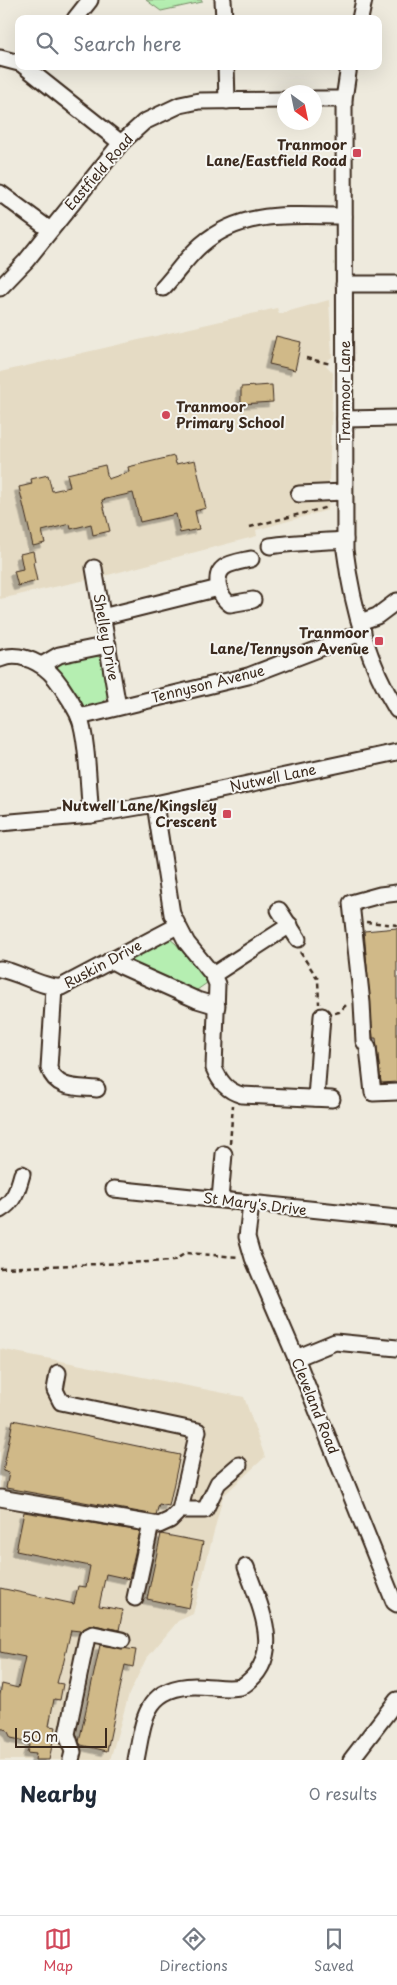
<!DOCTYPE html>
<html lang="en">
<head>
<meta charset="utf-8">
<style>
  body { margin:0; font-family:"Playpen Sans",sans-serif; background:#f2f2f3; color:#1f2937 }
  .compass { position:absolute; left:277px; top:85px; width:45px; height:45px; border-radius:50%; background:#fff; box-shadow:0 5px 20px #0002; rotate:147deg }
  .scale { position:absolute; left:15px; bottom:12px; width:92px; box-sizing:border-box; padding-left:5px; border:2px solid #3b2a1e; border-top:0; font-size:14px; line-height:18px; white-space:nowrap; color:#3b2a1e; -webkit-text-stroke:4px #f6f6f2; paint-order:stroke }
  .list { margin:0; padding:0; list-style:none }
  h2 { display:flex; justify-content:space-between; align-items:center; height:65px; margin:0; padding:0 20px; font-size:21px }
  h2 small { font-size:16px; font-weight:400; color:#747a83 }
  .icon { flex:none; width:28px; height:28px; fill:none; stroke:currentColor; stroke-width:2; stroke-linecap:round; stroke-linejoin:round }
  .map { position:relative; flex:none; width:397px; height:1760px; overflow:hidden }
  .search { position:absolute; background:#fff; box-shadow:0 5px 20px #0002; left:15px; right:15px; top:15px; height:55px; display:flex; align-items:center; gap:12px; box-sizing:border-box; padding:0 18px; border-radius:10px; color:#747a83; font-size:19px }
  .sheet { height:155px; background:#fff }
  nav { display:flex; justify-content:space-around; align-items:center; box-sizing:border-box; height:70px; border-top:1px solid #e0e1e3; background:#fff; font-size:14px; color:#747a83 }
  nav a { display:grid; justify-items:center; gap:2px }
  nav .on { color:#d1495b }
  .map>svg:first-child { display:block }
</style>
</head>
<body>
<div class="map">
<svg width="397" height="1760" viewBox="0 0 397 1760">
  <defs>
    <filter id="shadow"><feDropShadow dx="-4.5" dy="4.5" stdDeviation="0" flood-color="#0004"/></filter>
  </defs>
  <rect width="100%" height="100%" fill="#eeeadd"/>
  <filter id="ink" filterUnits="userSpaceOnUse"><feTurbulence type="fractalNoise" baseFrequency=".02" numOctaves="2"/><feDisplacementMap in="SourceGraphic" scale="10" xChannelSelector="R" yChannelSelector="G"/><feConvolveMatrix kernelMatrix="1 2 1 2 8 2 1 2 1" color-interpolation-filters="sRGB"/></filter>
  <g filter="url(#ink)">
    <g fill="#e5dbc4">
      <polygon points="329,300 332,357 327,361 326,365 333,373 328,510 256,530 257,536 104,576 0,599 0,372 277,308 279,314"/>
      <polygon points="0,1349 244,1397 265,1457 223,1496 193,1614 178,1621 146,1659 129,1694 110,1760 0,1760"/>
    </g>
    <g fill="#b5eeb1" stroke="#788c68">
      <polygon points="146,0 202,0 202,2 161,11"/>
      <path d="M95 655C99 657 102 658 104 663 105 667 109 689 108 694 106 705 89 712 80 705 71 698 62 679 55 669L62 660Z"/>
      <polygon points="170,939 175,943 205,977 207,983 197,990 191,990 132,964 132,957 161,941"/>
    </g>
    <g fill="#d0b988" stroke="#3b2a1e" filter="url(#shadow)">
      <polygon points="276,336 301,342 295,370 269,364"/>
      <polygon points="272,385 273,402 241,404 241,387"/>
      <polygon points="174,456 176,464 195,460 206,508 195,511 199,529 180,533 176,514 140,522 133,493 102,500 110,531 93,535 91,524 71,529 70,524 42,531 45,543 33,546 19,487 32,484 31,479 48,475 52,491 70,487 67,474 105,465 108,479 129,472 128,467"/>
      <polygon points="33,551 35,561 33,562 37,581 18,586 14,571 23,569 20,554"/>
      <polygon points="397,928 397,1082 381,1083 376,1038 373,1038 364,931"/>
      <polygon points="13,1420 180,1455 169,1506 159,1504 156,1515 6,1488 9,1473 3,1471"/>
      <polygon points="24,1512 140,1531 129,1579 106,1574 99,1606 123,1610 119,1630 94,1625 89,1626 80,1631 71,1630 63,1665 62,1665 57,1683 63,1684 60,1700 54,1699 49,1726 56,1727 49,1760 35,1760 36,1754 27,1753 30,1742 11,1738 7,1730 0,1728 0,1695 2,1684 18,1688 25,1657 0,1652 0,1588 74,1604 78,1586 86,1587 90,1566 16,1551"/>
      <polygon points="161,1534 203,1542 189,1608 147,1599"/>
      <polygon points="100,1645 136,1650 133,1667 125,1665 107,1751 81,1745 79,1742"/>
    </g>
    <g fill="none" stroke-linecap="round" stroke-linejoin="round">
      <defs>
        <g id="minor">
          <polyline points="223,0 224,19"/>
          <polyline points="75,19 90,0"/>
          <polyline points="360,19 364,0"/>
          <polyline points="0,58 19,63"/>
          <polyline points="24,66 121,143"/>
          <polyline points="226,66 227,101"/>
          <path d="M349 66 344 99 345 550C352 605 368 663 397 710"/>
          <polyline points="314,99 344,99"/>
          <polyline points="0,193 50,230"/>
          <polyline points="344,284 397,284"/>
          <polyline points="0,288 26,261 121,143 144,122 180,105 199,101 284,100"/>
          <path d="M163 288C176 274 187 257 201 245 243 209 292 216 344 216"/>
          <polyline points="345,419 397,418"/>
          <polyline points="299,494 344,492"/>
          <path d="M270 546C295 542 319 542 345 540"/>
          <path d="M251 559C233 563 213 564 219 588 221 595 224 600 230 604L253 600"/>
          <polyline points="94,568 118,707"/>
          <polyline points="102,617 219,588"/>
          <polyline points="360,622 377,616 397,601"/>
          <path d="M0 659C12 654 26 657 37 663 47 668 55 677 61 686 68 696 74 706 79 716 88 740 88 789 91 815"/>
          <polyline points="42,665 59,655 108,645"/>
          <polyline points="79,717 248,676 363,632"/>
          <path d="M155 804 172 914 187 943 213 975 217 984 214 1068C220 1082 227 1091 242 1095L332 1099"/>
          <polyline points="0,823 91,815 155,804 397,752"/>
          <polyline points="397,893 380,895 351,903 362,1003 364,1041 368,1048 373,1093 397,1092"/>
          <polyline points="279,910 298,939"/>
          <polyline points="110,960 121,966 197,1000 217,1006"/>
          <path d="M0 969C19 972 45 989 61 987L177 926"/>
          <polyline points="213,975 290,925"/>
          <path d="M54 988 49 1068C56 1090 78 1087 97 1089"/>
          <polyline points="316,1098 322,1016"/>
          <polyline points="114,1189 397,1218"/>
          <polyline points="220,1199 224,1154"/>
          <polyline points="251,1204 247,1237 253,1258 296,1358 394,1602 397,1604"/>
          <path d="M0 1210C14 1202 18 1189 22 1174"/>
          <polyline points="296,1358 335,1342 397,1348"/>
          <polyline points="0,1498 159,1525 170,1520 180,1510 198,1431 61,1402 55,1390 58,1373"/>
          <polyline points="180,1510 205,1510 218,1483 239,1465"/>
          <polyline points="135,1598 151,1524"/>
          <polyline points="71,1760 73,1752 67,1734 87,1637 93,1634 122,1640"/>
          <path d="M136 1760C144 1720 144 1687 195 1686 211 1686 226 1690 241 1687 287 1658 260 1607 246 1567"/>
          <polyline points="351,1760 397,1700"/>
        </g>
      </defs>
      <use href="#minor" stroke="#3b2a1e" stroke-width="19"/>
      <g stroke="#3b2a1e" stroke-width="2.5" stroke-dasharray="5 4" stroke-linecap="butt">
        <polyline points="306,358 331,364"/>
        <polyline points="250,527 328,507"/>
        <polyline points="366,922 397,925"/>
        <polyline points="300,952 318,979 319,1004"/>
        <polyline points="335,1013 339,1012 348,1003"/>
        <polyline points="230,1144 233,1105"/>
        <polyline points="0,1268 173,1261 186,1253 239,1257"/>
      </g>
      <use href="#minor" stroke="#f6f6f2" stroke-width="15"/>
    </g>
  </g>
  <g fill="#d1495b" stroke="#f6f6f2" stroke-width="2">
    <rect x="352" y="148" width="10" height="10" rx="2.5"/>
    <circle cx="166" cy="415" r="5"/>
    <rect x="374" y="636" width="10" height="10" rx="2.5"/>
    <rect x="222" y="809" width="10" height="10" rx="2.5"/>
  </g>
  <g text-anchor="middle" stroke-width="4" stroke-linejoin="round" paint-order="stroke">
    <g font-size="14" font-weight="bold" fill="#3b2a1e" stroke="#f6f6f2" text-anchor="end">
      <text x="347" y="150">Tranmoor<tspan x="347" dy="16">Lane/Eastfield Road</tspan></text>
      <text x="176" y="412" text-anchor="start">Tranmoor<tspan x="176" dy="16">Primary School</tspan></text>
      <text x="369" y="638">Tranmoor<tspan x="369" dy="16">Lane/Tennyson Avenue</tspan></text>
      <text x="217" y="811">Nutwell Lane/Kingsley<tspan x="217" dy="16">Crescent</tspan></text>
    </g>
    <g font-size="14" fill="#3b2a1e" stroke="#f6f6f2">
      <text transform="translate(99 172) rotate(-49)" y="5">Eastfield Road</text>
      <text transform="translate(345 392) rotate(-90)" y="5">Tranmoor Lane</text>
      <text transform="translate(106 637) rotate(80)" y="5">Shelley Drive</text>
      <text transform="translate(208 684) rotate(-14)" y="5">Tennyson Avenue</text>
      <text transform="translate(273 778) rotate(-12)" y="5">Nutwell Lane</text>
      <text transform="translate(103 964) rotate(-28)" y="5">Ruskin Drive</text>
      <text transform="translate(255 1204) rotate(7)" y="5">St Mary's Drive</text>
      <text transform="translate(315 1406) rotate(68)" y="5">Cleveland Road</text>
    </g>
  </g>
</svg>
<svg class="compass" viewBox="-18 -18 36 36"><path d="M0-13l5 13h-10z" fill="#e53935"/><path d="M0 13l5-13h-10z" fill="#747a83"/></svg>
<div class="scale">50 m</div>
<div class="search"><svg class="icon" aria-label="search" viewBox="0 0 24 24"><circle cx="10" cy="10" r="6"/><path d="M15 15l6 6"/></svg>Search here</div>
</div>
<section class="sheet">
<h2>Nearby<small>0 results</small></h2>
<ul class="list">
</ul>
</section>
<nav>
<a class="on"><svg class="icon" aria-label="map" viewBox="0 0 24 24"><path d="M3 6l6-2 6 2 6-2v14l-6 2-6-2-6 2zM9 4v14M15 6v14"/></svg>Map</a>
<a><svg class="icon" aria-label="directions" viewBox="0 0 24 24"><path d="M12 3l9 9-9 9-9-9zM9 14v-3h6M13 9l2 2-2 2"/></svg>Directions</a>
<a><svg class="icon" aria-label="saved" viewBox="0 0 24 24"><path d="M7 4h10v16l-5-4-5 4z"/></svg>Saved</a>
</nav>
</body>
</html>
